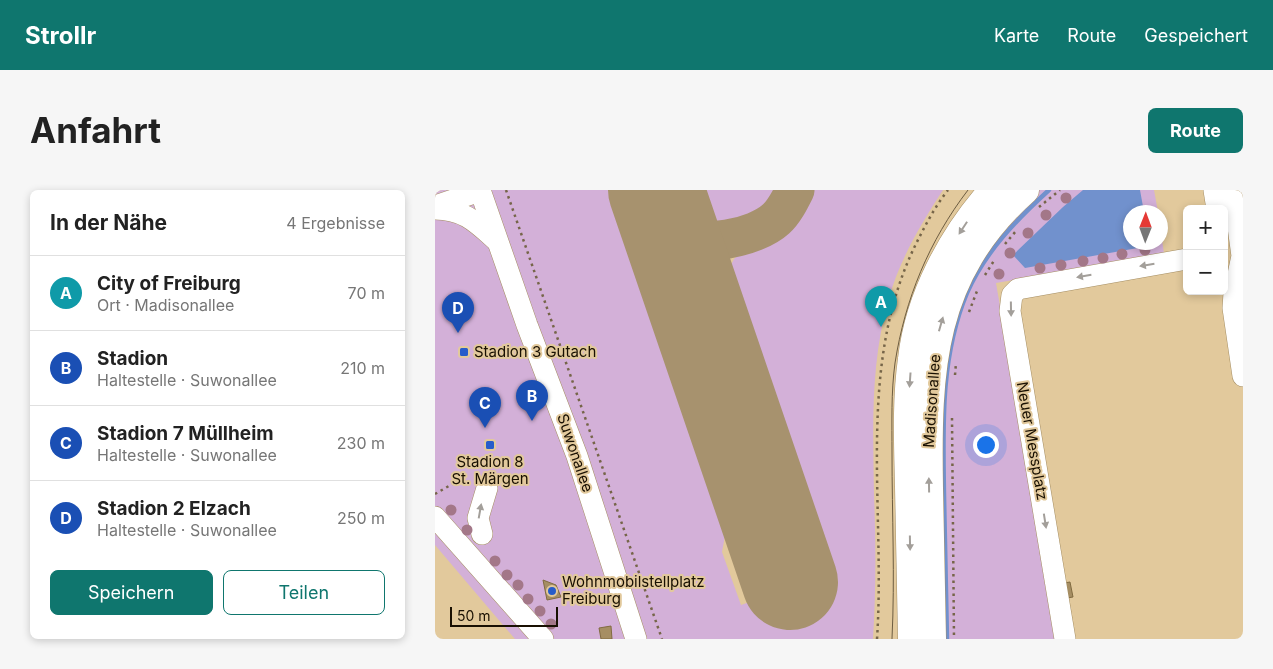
<!DOCTYPE html>
<html lang="de">
<head>
<meta charset="utf-8">
<style>
  body { margin:0; font-family:Inter,sans-serif; background:#f6f6f6; color:#222 }
  .controls { position:absolute; right:15px; top:15px; display:grid; overflow:hidden; border-radius:8px; box-shadow:0 2px 8px #0003 }
  .controls button { width:45px; height:45px; display:grid; place-items:center; padding:0; border:0; border-bottom:1px solid #e0e0e0; background:#fff; color:#222; font:25px sans-serif }
  .compass { position:absolute; left:688px; top:15px; width:45px; height:45px; border-radius:50%; background:#fff; box-shadow:0 2px 8px #0003; rotate:1deg }
  .scale { position:absolute; left:15px; bottom:12px; width:108px; box-sizing:border-box; padding-left:5px; border:2px solid #191002; border-top:0; font-size:14px; line-height:18px; white-space:nowrap; color:#191002; -webkit-text-stroke:4px #e2c99c; paint-order:stroke }
  .you { position:absolute; left:550px; top:254px; width:18px; height:18px; margin:-12px; border:4px solid #fff; border-radius:50%; background:#1a73e8; box-shadow:0 0 0 8px #1a73e833 }
  .badge { display:grid; place-items:center; width:32px; height:32px; border-radius:50%; background:#0f766e; color:#fff; font-size:16px; font-weight:700 }
  .pin { position:absolute; translate:-50% -41px; filter:drop-shadow(0 1px 2px #0008) }
  .pin::after { content:''; position:absolute; top:26px; width:18px; height:15px; background:inherit; clip-path:polygon(0 0,100% 0,50% 100%) }
  .list { margin:0; padding:0; list-style:none }
  h2 { display:flex; justify-content:space-between; align-items:center; height:65px; margin:0; padding:0 20px; font-size:21px }
  h2 small { font-size:16px; font-weight:400; color:#767676 }
  .list li { display:grid; grid-template-columns:32px 1fr auto; gap:15px; align-items:center; box-sizing:border-box; height:75px; padding:0 20px; border-top:1px solid #e0e0e0 }
  .list b { display:block; font-size:19px; white-space:nowrap }
  .list p { margin:0; font-size:16px; white-space:nowrap; color:#767676 }
  .list em { font-size:16px; font-style:normal; color:#767676 }
  .actions { display:flex; gap:10px; padding:15px 20px }
  .actions a { flex:1; padding:11px 0; border:1px solid #0f766e; border-radius:8px; text-align:center; font-size:18px; color:#0f766e }
  .actions .main { background:#0f766e; color:#fff }
  .map { position:relative; flex:none; width:808px; height:449px; overflow:hidden; border-radius:8px }
  header { display:flex; align-items:center; gap:30px; box-sizing:border-box; height:70px; padding:0 25px; background:#0f766e; color:#fff }
  header strong { font-size:24px }
  nav { display:flex; gap:28px; margin-inline-start:auto; font-size:18px }
  .intro { display:flex; align-items:center; justify-content:space-between; box-sizing:border-box; height:120px; padding:0 30px }
  h1 { margin:0; font-size:35px }
  .button { padding:12px 22px; border-radius:8px; background:#0f766e; color:#fff; font-size:18px; font-weight:700 }
  main { display:flex; gap:30px; padding:0 30px }
  aside { flex:1; background:#fff; border-radius:8px; box-shadow:0 2px 8px #0003 }
  .map>svg:first-child { display:block }
</style>
</head>
<body>
<header>
<strong>Strollr</strong>
<nav><a>Karte</a><a>Route</a><a>Gespeichert</a></nav>
</header>
<div class="intro"><h1>Anfahrt</h1><a class="button">Route</a></div>
<main>
<aside>
<h2>In der Nähe<small>4 Ergebnisse</small></h2>
<ul class="list">
<li><span class="badge" style="background:#0f9aa8">A</span><div><b>City of Freiburg</b><p>Ort · Madisonallee</p></div><em>70 m</em></li>
<li><span class="badge" style="background:#1a4fb4">B</span><div><b>Stadion</b><p>Haltestelle · Suwonallee</p></div><em>210 m</em></li>
<li><span class="badge" style="background:#1a4fb4">C</span><div><b>Stadion 7 Müllheim</b><p>Haltestelle · Suwonallee</p></div><em>230 m</em></li>
<li><span class="badge" style="background:#1a4fb4">D</span><div><b>Stadion 2 Elzach</b><p>Haltestelle · Suwonallee</p></div><em>250 m</em></li>
</ul>
<div class="actions"><a class="main">Speichern</a><a>Teilen</a></div>
</aside>
<div class="map">
<svg width="808" height="449" viewBox="0 0 808 449">
  <rect width="100%" height="100%" fill="#e2c99c"/>
  <g fill="#d3b0d8">
    <path d="M0 0H186L295 318 287 362 306 415 389 386 291 103 294 79 299 69 317 52 344 36 358 17 366 0H508C486 34 465 69 454 108 435 173 438 238 439 305 441 353 441 401 438 449H80L0 355Z"/>
    <path d="M257 0H349C345 8 341 17 334 23 317 39 282 40 265 22 261 17 259 6 257 0Z"/>
    <polygon points="604,0 719,0 723,22 696,22 696,52 726,52 726,42 729,64 561,93 622,449 505,449 507,165 542,72 593,9"/>
  </g>
  <polygon fill="#7191cd" points="648,0 705,0 709,22 696,22 696,52 713,53 714,56 590,78 578,65 628,17"/>
  <g fill="none" stroke-linecap="round" stroke-linejoin="round">
    <path stroke="#7191cd" stroke-width="4.5" d="M512 449C511 401 510 353 509 305 508 237 505 167 532 103 550 62 581 30 614 0"/>
    <path stroke="#a7926e" stroke-width="39" d="M231 31C234 34 237 40 241 43 265 59 320 48 341 29 349 22 355 10 360 0"/>
    <polyline stroke="#a7926e" stroke-width="96" points="221,0 355,392"/>
  </g>
  <g fill="#a68e63" stroke="#816b41">
    <polygon points="108,390 121,395 126,407 112,410"/>
    <polygon points="635,392 638,407 632,408 629,393"/>
    <polygon points="176,436 177,449 166,449 164,438"/>
  </g>
  <g fill="none" stroke-linecap="round" stroke-linejoin="round">
    <defs>
      <g id="minor">
        <polyline points="45,0 92,135 142,266 201,449"/>
        <polyline points="779,0 782,19"/>
        <polyline points="798,0 807,66 799,103 798,118 808,186"/>
        <polyline points="0,16 45,1"/>
        <path d="M0 19C29 19 42 33 62 51"/>
        <polyline points="0,327 108,449"/>
        <polyline points="47,344 43,328 52,298"/>
        <polyline points="630,449 575,121 577,105 583,99 752,69"/>
      </g>
      <g id="major">
        <path d="M477 449C476 398 475 348 474 297 473 254 471 211 477 169 484 107 517 46 558 0"/>
        <path d="M497 449C496 399 495 348 494 298 492 179 495 85 590 0"/>
      </g>
    </defs>
    <use href="#minor" stroke="#a58e63" stroke-width="22"/>
    <use href="#major" stroke="#a58e63" stroke-width="29"/>
    <g stroke="#766549" stroke-width="2.5" stroke-dasharray="2.5 4" stroke-linecap="butt">
      <polyline points="71,0 227,449"/>
      <polyline points="604,17 625,0"/>
      <polyline points="570,54 581,41"/>
      <polyline points="550,85 560,69"/>
      <polyline points="534,122 542,101"/>
      <polyline points="520,185 521,173"/>
      <polyline points="517,228 519,449"/>
      <polyline points="0,304 31,286"/>
      <path d="M442 449C451 313 419 171 485 46 493 30 502 14 513 0"/>
    </g>
    <use href="#minor" stroke="#fff" stroke-width="21"/>
    <use href="#major" stroke="#fff" stroke-width="28"/>
    <path stroke="#6c5c41" stroke-width="1" d="M457 449C460 387 457 325 457 263 457 233 456 202 460 173 470 109 494 51 533 0"/>
  </g>
  <g fill="#a37788">
    <circle cx="631" cy="8" r="5.5"/>
    <circle cx="611" cy="25" r="5.5"/>
    <circle cx="593" cy="43" r="5.5"/>
    <circle cx="710" cy="60" r="5.5"/>
    <circle cx="575" cy="63" r="5.5"/>
    <circle cx="687" cy="64" r="5.5"/>
    <circle cx="668" cy="68" r="5.5"/>
    <circle cx="648" cy="71" r="5.5"/>
    <circle cx="626" cy="75" r="5.5"/>
    <circle cx="605" cy="78" r="5.5"/>
    <circle cx="564" cy="84" r="5.5"/>
    <circle cx="16" cy="320" r="5.5"/>
    <circle cx="32" cy="340" r="5.5"/>
    <circle cx="60" cy="371" r="5.5"/>
    <circle cx="72" cy="385" r="5.5"/>
    <circle cx="83" cy="395" r="5.5"/>
    <circle cx="93" cy="409" r="5.5"/>
    <circle cx="105" cy="421" r="5.5"/>
    <circle cx="116" cy="434" r="5.5"/>
  </g>
  <defs><path id="oneway-solid" d="M-6-.8H1V-3.2L6.5 0L1 3.2V.8H-6Z" transform="scale(1.25)"/></defs>
  <g fill="#a39f9a">
    <use href="#oneway-solid" transform="translate(528 38) rotate(123)"/>
    <use href="#oneway-solid" transform="translate(712 75) rotate(171)"/>
    <use href="#oneway-solid" transform="translate(649 86) rotate(170)"/>
    <use href="#oneway-solid" transform="translate(576 119) rotate(89)"/>
    <use href="#oneway-solid" transform="translate(506 134) rotate(-74)"/>
    <use href="#oneway-solid" transform="translate(475 190) rotate(94)"/>
    <use href="#oneway-solid" transform="translate(494 295) rotate(-91)"/>
    <use href="#oneway-solid" transform="translate(45 321) rotate(-80)"/>
    <use href="#oneway-solid" transform="translate(610 331) rotate(81)"/>
    <use href="#oneway-solid" transform="translate(475 353) rotate(89)"/>
  </g>
  <g fill="#275cca" stroke="#e2c99c" stroke-width="2">
    <rect x="24" y="157" width="10" height="10" rx="2.5"/>
    <rect x="50" y="250" width="10" height="10" rx="2.5"/>
    <circle cx="117" cy="401" r="5"/>
  </g>
  <g text-anchor="middle" stroke-width="4" stroke-linejoin="round" paint-order="stroke">
    <g font-size="15" fill="#191002" stroke="#e2c99c" text-anchor="start">
      <text x="39" y="167">Stadion 3 Gutach</text>
      <text x="55" y="277" text-anchor="middle">Stadion 8<tspan x="55" dy="17">St. Märgen</tspan></text>
      <text x="127" y="397">Wohnmobilstellplatz<tspan x="127" dy="17">Freiburg</tspan></text>
    </g>
    <g font-size="15" fill="#191002" stroke="#e2c99c">
      <text transform="translate(497 211) rotate(-86)" y="5">Madisonallee</text>
      <text transform="translate(597 251) rotate(80)" y="5">Neuer Messplatz</text>
      <text transform="translate(140 263) rotate(71)" y="5">Suwonallee</text>
    </g>
  </g>
</svg>
<div class="controls">
<button>+</button>
<button>−</button>
</div>
<svg class="compass" viewBox="-18 -18 36 36"><path d="M0-13l5 13h-10z" fill="#e53935"/><path d="M0 13l5-13h-10z" fill="#767676"/></svg>
<div class="scale">50 m</div>
<div class="you"></div>
<div class="pin badge" style="left:446px;top:137px;background:#0f9aa8">A</div>
<div class="pin badge" style="left:97px;top:231px;background:#1a4fb4">B</div>
<div class="pin badge" style="left:50px;top:238px;background:#1a4fb4">C</div>
<div class="pin badge" style="left:23px;top:143px;background:#1a4fb4">D</div>
</div>
</main>
</body>
</html>
